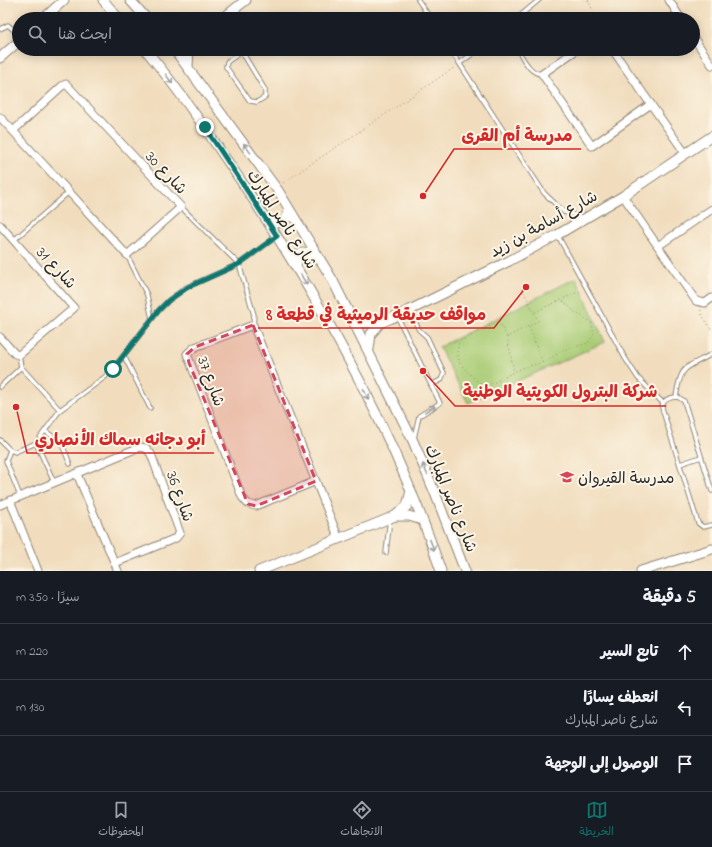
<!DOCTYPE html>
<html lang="ar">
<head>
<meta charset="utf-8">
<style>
  body { margin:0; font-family:"Indie Flower","Playpen Sans Arabic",sans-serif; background:#242831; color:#f1f3f6; direction:rtl }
  .stop { position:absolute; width:12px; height:12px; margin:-9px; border:3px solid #0f766e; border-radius:50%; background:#fff }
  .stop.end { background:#0f766e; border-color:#fff; box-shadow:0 1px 4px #0008 }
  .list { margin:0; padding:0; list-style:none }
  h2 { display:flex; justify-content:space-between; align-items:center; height:52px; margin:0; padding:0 16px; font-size:17px }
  h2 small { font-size:13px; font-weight:400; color:#9ea1a6 }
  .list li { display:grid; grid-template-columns:26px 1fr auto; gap:12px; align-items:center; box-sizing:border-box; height:56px; padding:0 16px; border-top:1px solid #363941 }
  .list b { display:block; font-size:15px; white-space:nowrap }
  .list p { margin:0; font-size:13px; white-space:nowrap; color:#9ea1a6 }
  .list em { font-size:13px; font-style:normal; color:#9ea1a6 }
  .icon { flex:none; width:22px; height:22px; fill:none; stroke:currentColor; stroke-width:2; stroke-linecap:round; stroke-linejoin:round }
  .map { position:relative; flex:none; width:712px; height:571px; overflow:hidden; direction:ltr }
  .search { position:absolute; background:#171b24; box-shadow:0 2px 10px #0003; left:12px; right:12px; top:12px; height:44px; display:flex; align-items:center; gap:10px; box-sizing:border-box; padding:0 14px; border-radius:22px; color:#9ea1a6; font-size:15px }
  .sheet { height:220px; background:#171b24 }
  nav { display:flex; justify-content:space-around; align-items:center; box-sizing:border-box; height:56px; border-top:1px solid #363941; background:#171b24; font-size:11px; color:#9ea1a6 }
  nav a { display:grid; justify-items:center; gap:2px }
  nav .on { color:#0f766e }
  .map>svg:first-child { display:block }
</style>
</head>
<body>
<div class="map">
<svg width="712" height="571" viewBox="0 0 712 571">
  <rect width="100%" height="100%" fill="#fcf5e5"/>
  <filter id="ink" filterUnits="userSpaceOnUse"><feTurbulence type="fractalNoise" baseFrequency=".025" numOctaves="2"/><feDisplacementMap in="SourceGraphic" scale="8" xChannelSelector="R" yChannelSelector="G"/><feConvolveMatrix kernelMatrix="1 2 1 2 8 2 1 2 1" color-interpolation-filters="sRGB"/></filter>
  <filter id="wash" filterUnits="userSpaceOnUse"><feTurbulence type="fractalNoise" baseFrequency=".012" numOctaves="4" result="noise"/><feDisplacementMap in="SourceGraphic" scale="16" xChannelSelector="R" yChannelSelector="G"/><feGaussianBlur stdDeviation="0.9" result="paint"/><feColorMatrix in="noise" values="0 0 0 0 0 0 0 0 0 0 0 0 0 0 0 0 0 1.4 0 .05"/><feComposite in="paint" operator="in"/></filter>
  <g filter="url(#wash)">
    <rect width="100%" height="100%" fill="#f1ddbe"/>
    <polygon fill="#a9cc75" stroke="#6a7c50" points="576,278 605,342 468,403 439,347"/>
  </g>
  <g filter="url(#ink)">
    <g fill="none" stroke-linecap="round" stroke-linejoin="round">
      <defs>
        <g id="service">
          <polyline points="418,0 431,19"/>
          <polyline points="516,19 539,0"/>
          <polyline points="0,29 8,25 19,35"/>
          <polyline points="450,49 544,193 564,212 582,217"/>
          <path d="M517 49C523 58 530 74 542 74"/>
          <polyline points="242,52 265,90 265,97 257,102 250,101 226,67 227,62 245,49"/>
          <polyline points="460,63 479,49"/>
          <polyline points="181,207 239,264 254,315 253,325"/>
          <polyline points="558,236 625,358 638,378 663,403"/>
          <polyline points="14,240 69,192"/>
          <polyline points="127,255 147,295 152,319"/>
          <polyline points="410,311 419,330 427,337 444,373 441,380 431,385"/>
          <polyline points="397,316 440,403 419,416 414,438"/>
          <polyline points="19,355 21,367 60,410"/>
          <polyline points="124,356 150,408"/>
          <polyline points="0,387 21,367"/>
          <path d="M676 397C681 364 685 369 712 354"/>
          <polyline points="45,431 61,442 70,464"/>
          <polyline points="0,440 10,450 15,452 36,443 60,410 105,377 113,369 159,310 169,300 187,287 239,264 276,237"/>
          <polyline points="36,443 54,482"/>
          <polyline points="10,450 6,461 20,496"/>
          <polyline points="680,464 701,457"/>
          <path d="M712 491 684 401 678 397C670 397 662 400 662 408L698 523 703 527 712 525"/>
          <polyline points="386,553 390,518"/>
        </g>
        <g id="minor">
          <polyline points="669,0 681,19"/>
          <polyline points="693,37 712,65"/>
          <polyline points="578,49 542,74 592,146 651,104"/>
          <polyline points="612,49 685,153"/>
          <polyline points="0,117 13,131 127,255 181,207 66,84 62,86 13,131"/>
          <polyline points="623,196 696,301 705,303 712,298"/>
          <polyline points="0,225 74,308 19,355 15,354 0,337"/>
          <polyline points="658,246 712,209"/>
          <polyline points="77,474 118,571"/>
          <polyline points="316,481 256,506 248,504 242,497 187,354 195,347 253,325 339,539"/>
          <polyline points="10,500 38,571"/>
          <polyline points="0,505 140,447 146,448 151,454 180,533 176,538 115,563"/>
        </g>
        <g id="tertiary">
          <polyline points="103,0 119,19"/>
          <polyline points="130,0 147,19"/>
          <polyline points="43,19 64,0"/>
          <polyline points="222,19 246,0"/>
          <path d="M145 49C181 92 212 138 243 184 323 304 395 433 441 571"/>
          <polyline points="174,49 279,192 332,279 413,441 435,493 465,571"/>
          <polyline points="0,58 19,41"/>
          <polyline points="188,67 189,49"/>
          <path d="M267 220C279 225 287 224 289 210"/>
          <polyline points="296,265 299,254 308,252 315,259"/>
          <polyline points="351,317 363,323 380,323 410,310 509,261 557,235 623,196 712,136"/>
          <polyline points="369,349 371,334 380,323"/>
          <polyline points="395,516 409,516 422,520"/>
          <polyline points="259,571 395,516 407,506 411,491"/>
          <polyline points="641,571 712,549"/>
        </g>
      </defs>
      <use href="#service" stroke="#8e8474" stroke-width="5.5"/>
      <use href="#minor" stroke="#8e8474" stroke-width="9"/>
      <use href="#tertiary" stroke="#8e8474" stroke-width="11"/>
      <g stroke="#8e8474" stroke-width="1" stroke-dasharray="1 3" stroke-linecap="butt">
        <polyline points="588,0 597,19"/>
        <polyline points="283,183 455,67"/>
        <polyline points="522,288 538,321 507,337 499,321 459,342 457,351 460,364 478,382 489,385 522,368 547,361 563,350 588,343 594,334 591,322 575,312 562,300"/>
        <polyline points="701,310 702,315 712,331"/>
        <polyline points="535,312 582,290"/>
        <polyline points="529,327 543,363"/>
        <polyline points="507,337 514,371"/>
      </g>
      <use href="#service" stroke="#fff" stroke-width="3.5"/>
      <use href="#minor" stroke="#fff" stroke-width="7"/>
      <use href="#tertiary" stroke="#fff" stroke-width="9"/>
    </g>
    <defs><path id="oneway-shaft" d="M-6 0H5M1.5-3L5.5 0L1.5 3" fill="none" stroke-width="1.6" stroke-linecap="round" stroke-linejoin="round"/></defs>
    <g stroke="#a0a0a0">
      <use href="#oneway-shaft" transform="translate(169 79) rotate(54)"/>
      <use href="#oneway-shaft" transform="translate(247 148) rotate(-126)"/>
      <use href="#oneway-shaft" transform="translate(304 280) rotate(60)"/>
      <use href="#oneway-shaft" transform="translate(366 394) rotate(64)"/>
      <use href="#oneway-shaft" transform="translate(430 409) rotate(-31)"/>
      <use href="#oneway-shaft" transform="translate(425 469) rotate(-113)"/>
      <use href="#oneway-shaft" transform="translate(432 545) rotate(69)"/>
    </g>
  </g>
  <g fill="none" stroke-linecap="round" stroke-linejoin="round" filter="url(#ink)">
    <polyline stroke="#0f766e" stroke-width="5" points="113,369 159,310 169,300 188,287 239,264 277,236 205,127"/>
  </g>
  <path fill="#d1495b" fill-opacity="0.2" stroke="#d1495b" stroke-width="3" stroke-dasharray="8 5" stroke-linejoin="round" d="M253 325 316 481 256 506 248 504 189 363 187 354 195 347Z"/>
  <defs>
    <symbol id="school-bare" viewBox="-9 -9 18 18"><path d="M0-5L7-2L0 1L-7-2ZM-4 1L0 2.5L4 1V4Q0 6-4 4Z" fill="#d1495b" stroke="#fcf5e5" stroke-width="2.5" paint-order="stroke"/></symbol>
  </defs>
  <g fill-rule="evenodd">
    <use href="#school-bare" x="557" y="467" width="20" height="20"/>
  </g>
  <g text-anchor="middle" stroke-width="4" stroke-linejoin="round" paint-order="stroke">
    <g font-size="16" fill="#2b2b2b" stroke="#fcf5e5">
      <text transform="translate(167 172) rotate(47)" y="6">شارع 30</text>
      <text transform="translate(283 219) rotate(57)" y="6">شارع ناصر المبارك</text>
      <text transform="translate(543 223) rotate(-29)" y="6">شارع أسامة بن زيد</text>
      <text transform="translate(57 267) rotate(47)" y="6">شارع 31</text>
      <text transform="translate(212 381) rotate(70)" y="6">شارع 37</text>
      <text transform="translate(181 496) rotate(70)" y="6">شارع 36</text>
      <text transform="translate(452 498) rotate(68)" y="6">شارع ناصر المبارك</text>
    </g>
    <g font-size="16" fill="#2b2b2b" stroke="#fcf5e5" text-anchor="start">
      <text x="578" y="483">مدرسة القيروان</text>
    </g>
  </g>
  <path fill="none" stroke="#d62828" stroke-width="1.5" d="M423 196L454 149H581M526 287L494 328H258M423 371L455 406H666M16 407L27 453H214"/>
  <g fill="#d62828" stroke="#fcf5e5" stroke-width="1.5">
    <circle cx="423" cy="196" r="4"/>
    <circle cx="526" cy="287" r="4"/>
    <circle cx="423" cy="371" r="4"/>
    <circle cx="16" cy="407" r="4"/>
  </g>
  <g font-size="17" text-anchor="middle" font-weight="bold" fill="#d62828" stroke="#fcf5e5" stroke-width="4" stroke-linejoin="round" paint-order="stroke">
    <text x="517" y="141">مدرسة أم القرى</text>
    <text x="376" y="320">مواقف حديقة الرميثية في قطعة 8</text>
    <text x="560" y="397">شركة البترول الكويتية الوطنية</text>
    <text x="120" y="445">أبو دجانه سماك الأنصاري</text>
  </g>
</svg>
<div class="stop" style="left:113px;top:369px"></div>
<div class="stop end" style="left:205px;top:127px"></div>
<div class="search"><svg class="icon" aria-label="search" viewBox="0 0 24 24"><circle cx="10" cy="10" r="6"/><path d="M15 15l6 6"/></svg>ابحث هنا</div>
</div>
<section class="sheet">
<h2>5 دقيقة<small>سيرًا · 350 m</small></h2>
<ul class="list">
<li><svg class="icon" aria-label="ahead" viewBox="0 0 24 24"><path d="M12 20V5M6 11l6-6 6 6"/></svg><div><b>تابع السير</b></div><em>220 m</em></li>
<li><svg class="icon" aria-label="left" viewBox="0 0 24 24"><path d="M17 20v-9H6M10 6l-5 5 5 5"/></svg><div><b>انعطف يسارًا</b><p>شارع ناصر المبارك</p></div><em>130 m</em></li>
<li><svg class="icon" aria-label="arrive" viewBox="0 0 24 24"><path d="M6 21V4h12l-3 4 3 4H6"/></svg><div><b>الوصول إلى الوجهة</b></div></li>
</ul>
</section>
<nav>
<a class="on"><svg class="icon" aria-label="map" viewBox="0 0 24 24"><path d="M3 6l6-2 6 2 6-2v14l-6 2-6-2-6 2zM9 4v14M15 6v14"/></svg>الخريطة</a>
<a><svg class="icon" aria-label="directions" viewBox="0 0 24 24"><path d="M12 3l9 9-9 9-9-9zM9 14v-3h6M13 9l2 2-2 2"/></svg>الاتجاهات</a>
<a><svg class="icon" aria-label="saved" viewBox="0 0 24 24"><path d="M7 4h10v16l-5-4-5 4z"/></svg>المحفوظات</a>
</nav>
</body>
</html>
